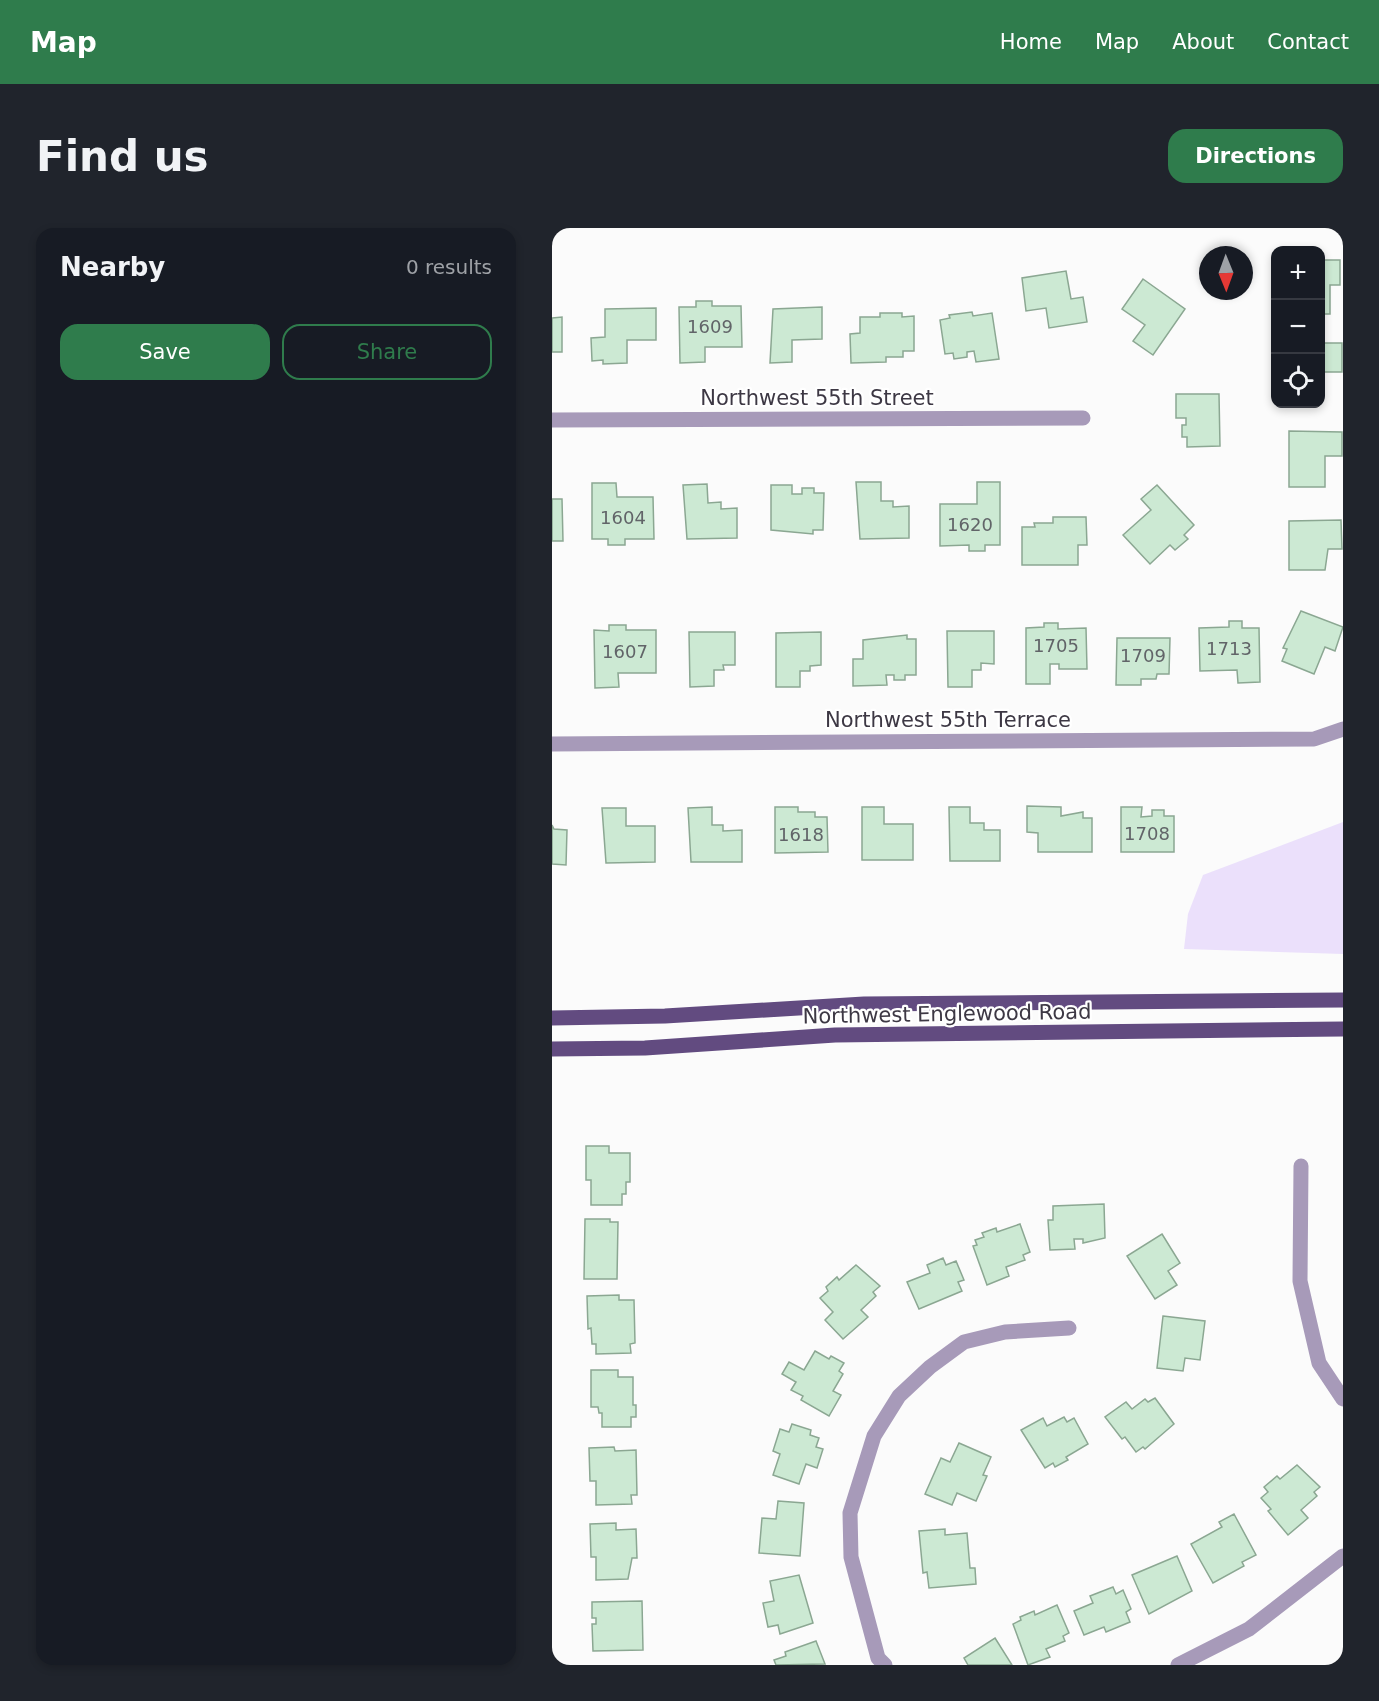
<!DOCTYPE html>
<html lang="en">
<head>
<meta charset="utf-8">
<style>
  body { margin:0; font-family:"DejaVu Sans",sans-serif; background:#20242c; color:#f1f3f6 }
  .controls { position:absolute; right:18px; top:18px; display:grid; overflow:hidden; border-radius:12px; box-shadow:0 3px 9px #0003 }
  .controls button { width:54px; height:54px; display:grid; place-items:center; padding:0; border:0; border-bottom:2px solid #363941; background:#171b24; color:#f1f3f6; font:30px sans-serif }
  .compass { position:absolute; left:647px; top:18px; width:54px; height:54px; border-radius:50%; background:#171b24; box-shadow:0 3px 9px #0003; rotate:179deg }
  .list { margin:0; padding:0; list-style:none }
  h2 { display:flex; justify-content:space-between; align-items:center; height:78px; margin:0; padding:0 24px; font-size:26px }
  h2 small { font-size:20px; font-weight:400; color:#9ea1a6 }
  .actions { display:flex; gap:12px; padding:18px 24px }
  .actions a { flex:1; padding:14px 0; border:2px solid #2f7c4c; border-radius:18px; text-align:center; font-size:21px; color:#2f7c4c }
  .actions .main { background:#2f7c4c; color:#fff }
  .icon { flex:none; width:33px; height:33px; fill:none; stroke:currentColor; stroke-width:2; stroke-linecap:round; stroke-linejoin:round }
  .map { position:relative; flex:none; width:791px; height:1437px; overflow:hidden; border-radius:18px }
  header { display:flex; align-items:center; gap:36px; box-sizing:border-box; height:84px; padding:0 30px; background:#2f7c4c; color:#fff }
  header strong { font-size:28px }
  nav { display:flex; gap:33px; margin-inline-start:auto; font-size:21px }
  .intro { display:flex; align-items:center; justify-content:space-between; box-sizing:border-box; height:144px; padding:0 36px }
  h1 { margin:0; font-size:42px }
  .button { padding:15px 27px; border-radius:18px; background:#2f7c4c; color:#fff; font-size:21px; font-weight:700 }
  main { display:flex; gap:36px; padding:0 36px }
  aside { flex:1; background:#171b24; border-radius:18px; box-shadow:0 3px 9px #0003 }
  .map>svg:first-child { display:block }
</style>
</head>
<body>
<header>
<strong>Map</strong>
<nav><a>Home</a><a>Map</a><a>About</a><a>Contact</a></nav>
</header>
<div class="intro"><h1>Find us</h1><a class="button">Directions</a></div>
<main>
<aside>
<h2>Nearby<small>0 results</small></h2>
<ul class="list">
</ul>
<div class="actions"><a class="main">Save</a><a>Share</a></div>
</aside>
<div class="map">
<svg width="791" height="1437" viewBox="0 0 791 1437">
  <rect width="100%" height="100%" fill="#fbfbfb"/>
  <polygon fill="#ebe0fb" points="791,594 791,726 632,721 636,686 651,647"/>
  <g fill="#cce9d3" stroke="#8ba792" stroke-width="1.5">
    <polygon points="768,32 788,32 788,57 778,57 778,86 768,86"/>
    <polygon points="514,43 519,71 531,69 535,94 497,100 494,80 474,83 470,50"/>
    <polygon points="591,51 633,81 601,127 581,113 593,97 570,81"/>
    <polygon points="144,73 160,73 160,78 189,78 190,119 153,119 153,134 128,135 127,79 144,79"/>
    <polygon points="270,79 270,111 240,112 240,134 218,135 221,81"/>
    <polygon points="104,80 104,112 75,112 75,135 51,136 51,132 40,133 39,110 53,109 53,81"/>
    <polygon points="420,84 421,88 440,85 447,131 424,134 422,123 415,124 415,129 402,131 401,125 393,126 388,92 398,90 397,87"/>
    <polygon points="328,85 350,85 350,89 362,88 362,123 351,123 351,129 334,129 334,134 299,135 298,106 308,105 308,89 328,89"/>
    <polygon points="10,89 10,124 0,124 0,90"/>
    <polygon points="768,115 790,115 790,144 771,144 771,153 768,153"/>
    <polygon points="624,166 667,166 668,218 635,219 635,209 630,209 630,197 634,197 634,190 624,190"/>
    <polygon points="737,203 790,204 790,228 773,228 773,259 737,259"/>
    <polygon points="304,254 329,254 329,273 341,273 341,279 357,278 357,310 308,311"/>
    <polygon points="425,254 448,254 448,317 433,317 433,323 417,323 417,317 388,318 388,276 425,276"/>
    <polygon points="40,255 64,255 65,269 101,269 102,311 73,311 73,317 56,317 56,311 40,311"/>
    <polygon points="155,256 156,275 169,274 169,281 185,280 185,310 135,311 131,257"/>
    <polygon points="219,257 240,257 240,266 250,266 250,260 262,260 262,265 272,265 271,302 261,302 261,306 219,302"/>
    <polygon points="605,257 642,297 632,307 636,311 623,322 618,317 598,336 571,307 599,282 589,271"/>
    <polygon points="0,271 10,271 11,313 0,313"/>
    <polygon points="501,289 534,289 535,317 526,317 526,337 470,337 470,299 483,299 482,295 501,295"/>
    <polygon points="789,292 790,321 776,321 773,342 737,342 737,293"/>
    <polygon points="749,383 791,399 783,423 773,419 762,446 730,433 735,421 731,420"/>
    <polygon points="677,393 690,393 690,400 707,400 708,454 686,455 685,442 648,443 647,400 677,399"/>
    <polygon points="492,395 506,395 506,401 534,400 535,441 507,441 507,436 498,436 498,456 474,456 474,400 492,399"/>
    <polygon points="57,397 74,397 74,402 104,402 104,445 66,445 67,459 43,460 42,402 57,403"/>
    <polygon points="395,403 442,403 442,436 429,435 429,442 420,442 420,459 396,459"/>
    <polygon points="137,404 183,404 183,437 171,437 172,442 162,442 162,458 138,459"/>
    <polygon points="269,404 269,437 258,438 258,443 248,443 248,459 224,459 224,405"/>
    <polygon points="355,407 355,411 364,411 364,447 353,447 353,452 342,452 342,447 334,447 335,457 301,458 301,431 311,431 311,412"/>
    <polygon points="565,410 618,410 617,446 605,446 604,451 589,451 589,457 564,457"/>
    <polygon points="475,578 509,579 509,588 531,584 531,590 540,590 540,624 486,624 486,605 475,604"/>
    <polygon points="160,579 160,597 171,597 171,603 190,602 190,634 139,634 136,580"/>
    <polygon points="223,579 246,579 246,584 263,584 263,589 275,589 276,624 223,625"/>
    <polygon points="310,579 332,579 332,596 361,596 361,632 310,632"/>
    <polygon points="397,579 418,579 418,595 432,595 432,602 448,602 448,633 398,633"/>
    <polygon points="569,579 590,579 589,589 600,588 600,582 612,582 612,588 622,588 622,624 569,624"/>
    <polygon points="50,580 74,580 74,598 103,598 103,634 54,635"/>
    <polygon points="0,597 2,601 15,602 14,637 0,636"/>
    <polygon points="34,918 57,918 57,925 78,925 78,954 74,954 74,966 70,966 70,977 39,977 39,952 34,952"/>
    <polygon points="552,976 553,1010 531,1015 531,1011 522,1011 523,1021 498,1022 496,992 501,992 501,978"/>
    <polygon points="33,991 58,991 58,994 66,994 65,1051 32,1051"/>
    <polygon points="468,996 478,1024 471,1027 473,1032 454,1039 457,1048 435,1057 421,1018 425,1017 423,1012 432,1009 430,1005 444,1000 445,1004"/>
    <polygon points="610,1006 628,1035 616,1043 625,1057 603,1071 575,1028"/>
    <polygon points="391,1030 394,1037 404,1033 412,1052 406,1054 410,1063 367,1081 355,1054 378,1045 375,1037"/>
    <polygon points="304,1037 328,1058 321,1064 324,1068 309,1082 316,1089 291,1111 273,1092 281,1084 268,1070 276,1063 274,1059 285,1049 287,1052"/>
    <polygon points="67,1067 67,1072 82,1072 83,1115 78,1116 79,1125 44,1126 44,1116 40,1116 39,1100 36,1101 35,1068"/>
    <polygon points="611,1088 653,1093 648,1132 633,1130 631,1143 605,1140"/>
    <polygon points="263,1123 277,1131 279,1128 292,1135 287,1143 291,1146 281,1163 289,1167 277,1188 249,1172 251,1168 239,1162 244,1154 230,1146 237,1134 252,1142"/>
    <polygon points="39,1142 66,1142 66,1149 81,1149 81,1177 84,1177 84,1189 79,1189 79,1199 50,1199 50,1185 47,1185 46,1179 39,1179"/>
    <polygon points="603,1170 622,1196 593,1221 591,1219 584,1224 573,1209 570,1211 553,1189 574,1174 580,1181 593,1171 596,1174"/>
    <polygon points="512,1189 515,1194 522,1190 536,1216 514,1229 516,1232 503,1239 501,1235 493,1240 469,1202 491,1190 495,1198"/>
    <polygon points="240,1196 259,1202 258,1207 267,1210 264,1219 271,1221 265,1240 254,1236 247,1256 221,1247 228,1226 221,1223 228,1201 237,1204"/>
    <polygon points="407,1215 439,1229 431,1247 435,1248 424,1273 405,1265 400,1277 373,1266 389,1230 398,1234"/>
    <polygon points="62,1219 63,1223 84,1222 85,1267 79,1267 80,1276 44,1277 44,1253 38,1253 37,1220"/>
    <polygon points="745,1237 768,1259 762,1264 765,1268 749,1282 756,1290 736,1307 716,1283 719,1281 709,1270 716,1264 712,1259 725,1248 728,1251"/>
    <polygon points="226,1273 252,1275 248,1328 207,1325 210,1290 224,1291"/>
    <polygon points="682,1286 704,1327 690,1334 692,1338 661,1355 639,1316 670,1299 667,1294"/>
    <polygon points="64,1295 64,1302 84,1301 85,1330 80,1330 76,1351 44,1352 44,1329 39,1329 38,1296"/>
    <polygon points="393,1301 393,1307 415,1305 418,1340 423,1340 424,1356 377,1360 375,1344 371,1345 367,1303"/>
    <polygon points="625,1328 640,1363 597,1386 580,1347"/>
    <polygon points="247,1347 261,1395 228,1406 226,1397 216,1399 211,1375 222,1373 218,1353"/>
    <polygon points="561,1359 564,1366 571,1362 579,1381 574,1384 578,1394 554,1404 552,1399 532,1407 522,1383 541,1375 538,1368"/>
    <polygon points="90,1373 91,1422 41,1423 40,1396 44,1396 44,1390 40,1390 40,1374"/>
    <polygon points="505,1377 517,1405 511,1408 513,1413 494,1421 498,1429 476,1437 461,1396 469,1392 468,1389 482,1383 483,1387"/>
    <polygon points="443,1410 460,1437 416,1437 412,1430"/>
    <polygon points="264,1413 273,1436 224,1437 222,1432 234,1428 233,1424"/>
  </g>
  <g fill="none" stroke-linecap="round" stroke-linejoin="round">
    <g stroke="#a79ab9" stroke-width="15">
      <polyline points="0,192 531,190"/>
      <polyline points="0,516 762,511 791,501"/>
      <polyline points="749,938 748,1053 767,1135 791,1171"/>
      <polyline points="333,1437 326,1430 299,1329 298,1285 322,1208 347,1168 378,1139 412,1114 453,1104 517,1100"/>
      <polyline points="626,1437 697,1401 791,1328"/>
    </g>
    <g stroke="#624b80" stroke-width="15">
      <polyline points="0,790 113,788 312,776 791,772"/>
      <polyline points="0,821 93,820 283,807 791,801"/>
    </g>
  </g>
  <g text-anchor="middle" stroke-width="4.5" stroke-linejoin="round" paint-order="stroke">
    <g font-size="18" fill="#616468">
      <text x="158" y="105">1609</text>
      <text x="71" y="296">1604</text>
      <text x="418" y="303">1620</text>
      <text x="504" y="424">1705</text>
      <text x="677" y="427">1713</text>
      <text x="73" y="430">1607</text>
      <text x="591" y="434">1709</text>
      <text x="595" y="612">1708</text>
      <text x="249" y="613">1618</text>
    </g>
    <g font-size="21" fill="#3d3844" stroke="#fff">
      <text x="265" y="177">Northwest 55th Street</text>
      <text x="396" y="499">Northwest 55th Terrace</text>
      <text transform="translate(395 786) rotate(-1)" y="7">Northwest Englewood Road</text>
    </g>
  </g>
</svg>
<div class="controls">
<button>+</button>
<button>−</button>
<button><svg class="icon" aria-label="locate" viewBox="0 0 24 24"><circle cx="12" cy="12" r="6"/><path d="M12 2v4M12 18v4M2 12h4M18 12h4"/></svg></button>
</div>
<svg class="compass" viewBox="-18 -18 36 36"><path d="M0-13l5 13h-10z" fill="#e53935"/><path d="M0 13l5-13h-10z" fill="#9ea1a6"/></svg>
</div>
</main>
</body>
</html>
